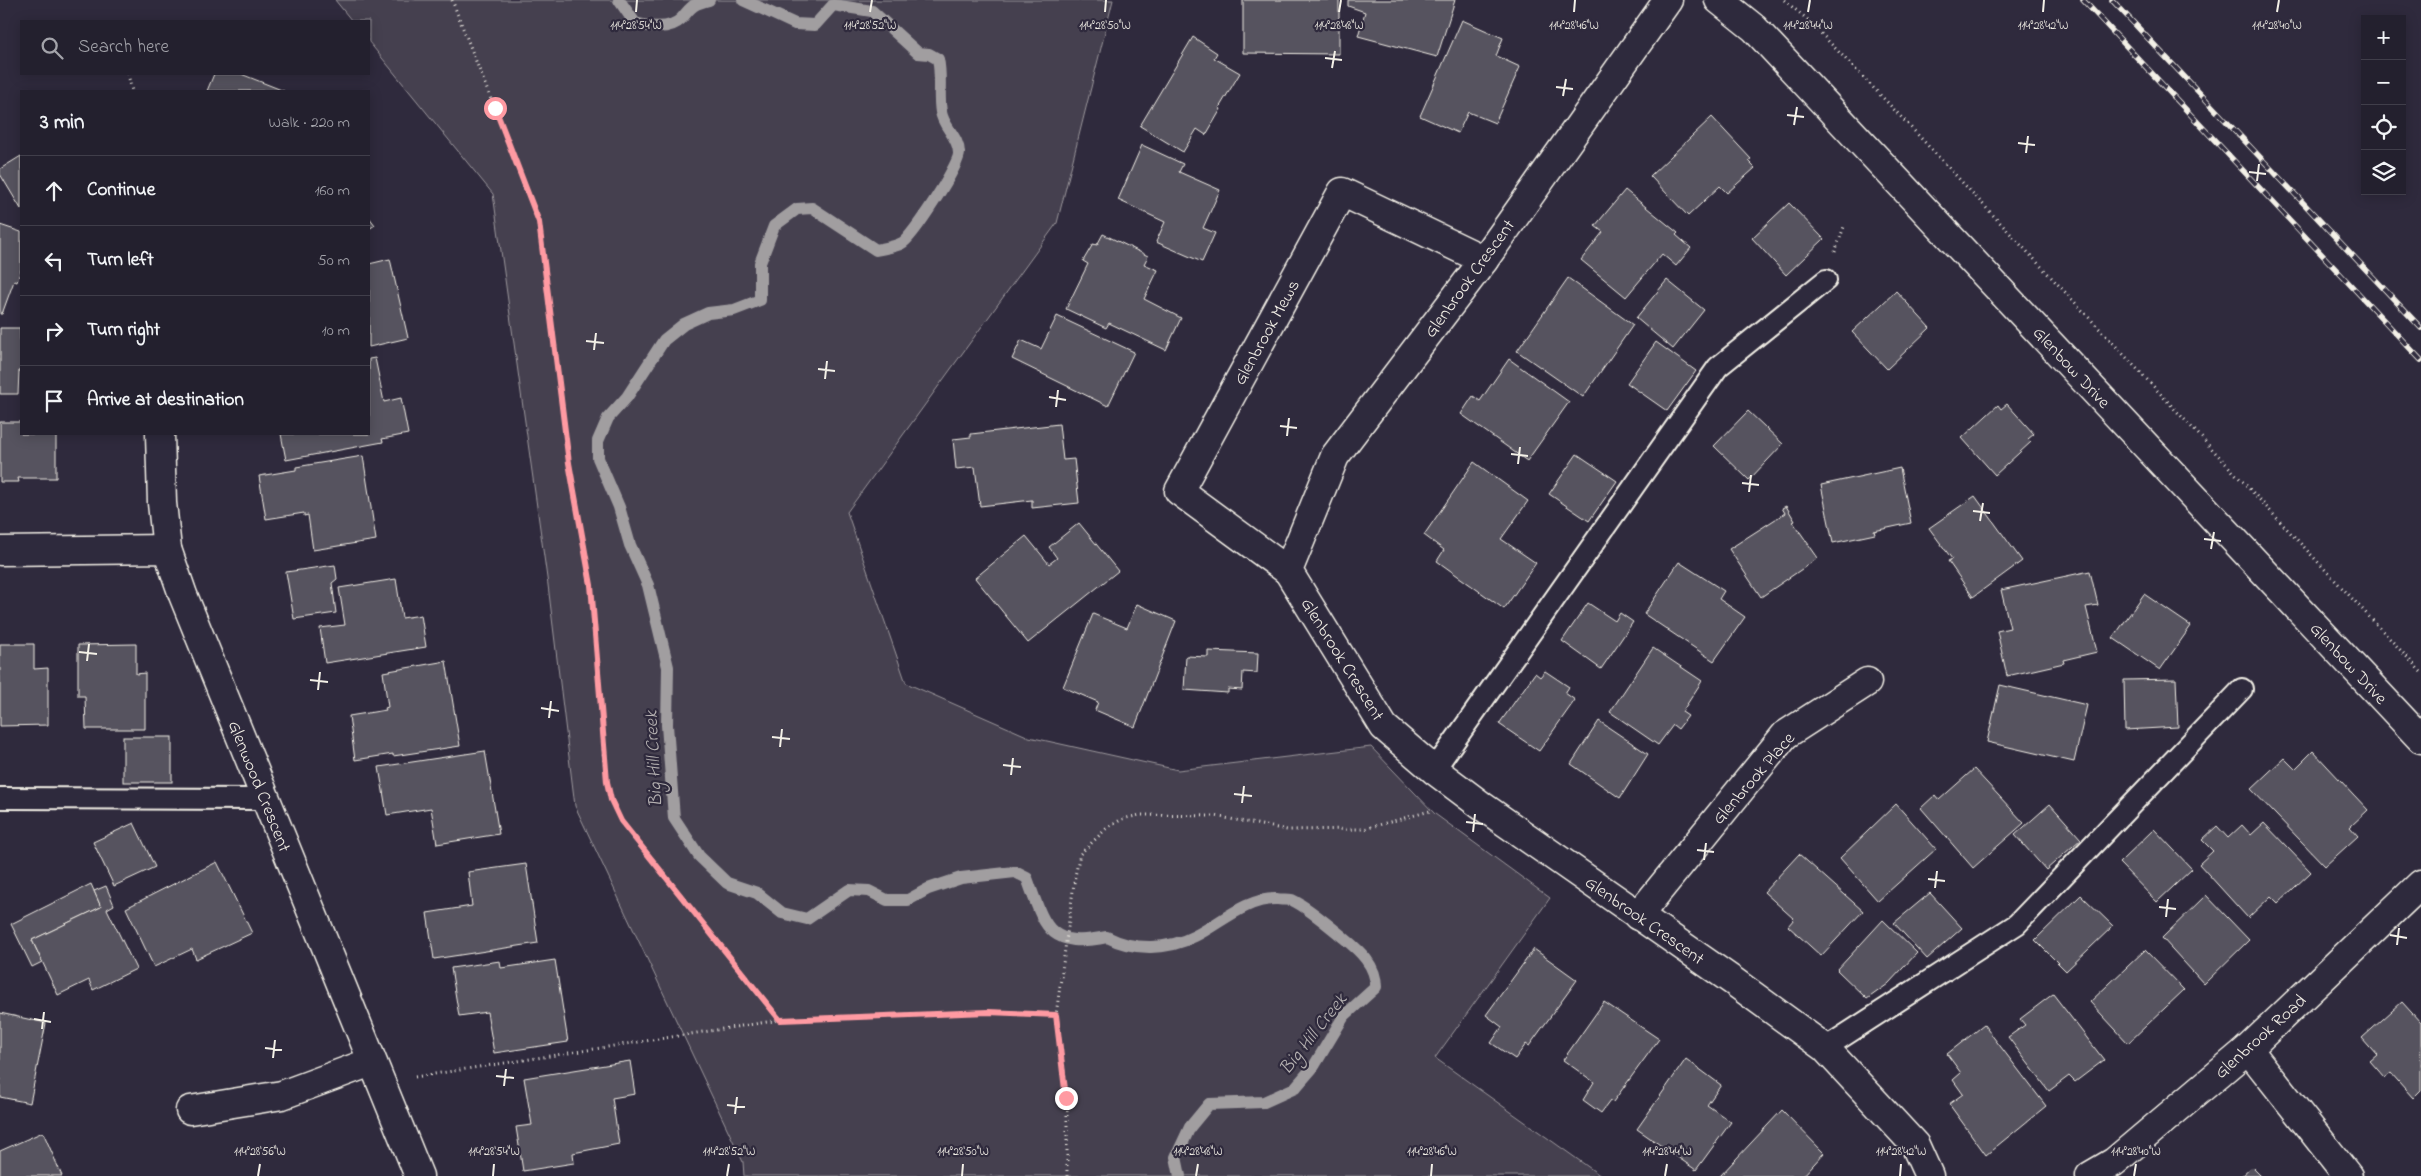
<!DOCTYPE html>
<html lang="en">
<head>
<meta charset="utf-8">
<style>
  body { margin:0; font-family:"Indie Flower",sans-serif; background:#2f2d3a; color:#f1f3f6 }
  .controls { position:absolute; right:15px; top:15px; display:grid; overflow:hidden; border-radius:0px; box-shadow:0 2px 12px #0003 }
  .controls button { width:45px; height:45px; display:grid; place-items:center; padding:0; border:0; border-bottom:1px solid #403e4a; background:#23202e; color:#f1f3f6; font:25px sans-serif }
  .stop { position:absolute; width:15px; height:15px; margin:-11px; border:4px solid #ff9aa2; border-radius:50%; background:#fff }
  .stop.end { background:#ff9aa2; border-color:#fff; box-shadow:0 1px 5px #0008 }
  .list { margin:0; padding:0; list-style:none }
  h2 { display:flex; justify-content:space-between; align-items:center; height:65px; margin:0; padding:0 20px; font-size:21px }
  h2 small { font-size:16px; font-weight:400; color:#a3a3aa }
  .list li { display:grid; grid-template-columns:32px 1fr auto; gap:15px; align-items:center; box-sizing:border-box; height:70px; padding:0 20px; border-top:1px solid #403e4a }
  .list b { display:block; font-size:19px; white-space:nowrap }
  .list em { font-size:16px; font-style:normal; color:#a3a3aa }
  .icon { flex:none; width:28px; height:28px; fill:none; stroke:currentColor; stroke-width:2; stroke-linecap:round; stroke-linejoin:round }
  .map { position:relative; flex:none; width:2421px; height:1176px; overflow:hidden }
  .search { position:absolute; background:#23202e; box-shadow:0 2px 12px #0003; left:20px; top:20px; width:350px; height:55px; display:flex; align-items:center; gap:12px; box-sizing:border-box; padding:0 18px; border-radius:0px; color:#a3a3aa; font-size:19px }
  .panel { position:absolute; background:#23202e; box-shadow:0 2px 12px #0003; left:20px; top:90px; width:350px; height:345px; border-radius:0px }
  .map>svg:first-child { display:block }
</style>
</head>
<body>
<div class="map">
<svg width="2421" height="1176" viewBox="0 0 2421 1176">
  <rect width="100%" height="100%" fill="#2f2a3d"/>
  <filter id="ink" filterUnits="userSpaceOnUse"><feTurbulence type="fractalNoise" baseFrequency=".02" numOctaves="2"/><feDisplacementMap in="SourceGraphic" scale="10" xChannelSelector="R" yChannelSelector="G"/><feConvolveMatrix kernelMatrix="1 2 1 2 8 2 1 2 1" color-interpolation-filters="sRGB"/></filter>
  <g filter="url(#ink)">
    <polygon fill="#454050" stroke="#9c989c" points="335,0 1113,0 1057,223 847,512 906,683 1029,737 1178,770 1371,747 1435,814 1550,898 1435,1058 1601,1176 744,1176 743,1162 575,806 548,585 493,194 369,42 369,21 352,21"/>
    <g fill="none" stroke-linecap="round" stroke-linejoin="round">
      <g stroke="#a19ea0" stroke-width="12">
        <path d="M619 0 635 23C649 27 669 31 681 19 692 7 690 5 709 0"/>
        <path d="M743 0 795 24 815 25 833 5 872 11 918 53 929 54 938 59C942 77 938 94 941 112 943 127 959 137 959 153 960 164 912 238 902 243 895 247 885 248 876 250L812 208 797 209 774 226 760 263V300L734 310 708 313 684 324 664 340 627 397 608 418 598 441V458L619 507 630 545 648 585 668 667 667 725 674 818 699 856 727 883 757 893 782 913 807 919 849 890 869 891 887 900H908L928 889 961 878 1015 872 1027 878C1045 927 1048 949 1107 937 1134 951 1168 950 1195 936 1221 923 1246 898 1277 899 1281 900 1288 899 1292 900 1306 906 1332 928 1344 938 1360 951 1376 965 1376 987L1344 1016 1314 1066 1295 1088 1264 1102 1209 1104 1190 1127 1176 1157 1180 1176"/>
      </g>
    </g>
    <g fill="#56525f" stroke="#f4f1e8">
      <polygon points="1243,0 1339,0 1339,54 1243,53"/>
      <polygon points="1348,0 1455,0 1437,57 1358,36 1365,12 1348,6"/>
      <polygon points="1462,20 1503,38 1496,56 1520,67 1495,123 1468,112 1458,133 1420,116"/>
      <polygon points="1193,37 1217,53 1214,58 1240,73 1219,108 1221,109 1206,135 1197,129 1183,152 1140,126"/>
      <polygon points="214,74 241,74 284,91 207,91"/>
      <polygon points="1712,117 1751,159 1748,161 1755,168 1727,193 1720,186 1688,216 1650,176"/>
      <polygon points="1142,145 1183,164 1179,172 1220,190 1203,228 1215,233 1202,262 1156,242 1165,222 1118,200"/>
      <polygon points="21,156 21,209 0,174 0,169"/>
      <polygon points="1625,190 1678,233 1676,235 1691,248 1676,266 1662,254 1626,297 1581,260 1603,232 1595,226"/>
      <polygon points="1789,203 1824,239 1786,275 1752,238"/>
      <polygon points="369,217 375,225 369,229"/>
      <polygon points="0,225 21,232 21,269 17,282 14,281 2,314 0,314"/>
      <polygon points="1103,234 1148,256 1144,264 1158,270 1144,299 1181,318 1166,350 1109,323 1106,328 1066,309 1088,264 1083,261 1093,244 1097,245"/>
      <polygon points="390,259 408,338 369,347 369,264"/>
      <polygon points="1568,278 1633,325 1583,397 1517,351"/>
      <polygon points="1667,280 1704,310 1673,349 1636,318"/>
      <polygon points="1896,291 1930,328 1887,369 1852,332"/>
      <polygon points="1057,316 1134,352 1108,406 1012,359 1021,340 1041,349"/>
      <polygon points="0,328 20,328 21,371 19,371 18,394 0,394"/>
      <polygon points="1656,342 1696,371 1667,411 1627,383"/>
      <polygon points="375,358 384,402 401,398 408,434 382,439 383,442 286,460 281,434 369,434 369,359"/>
      <polygon points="1509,359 1569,402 1527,461 1461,414 1473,396 1480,401"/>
      <polygon points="2007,404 2034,434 2028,439 2031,442 1995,475 1962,438 1998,405 2001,409"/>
      <polygon points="1748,411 1783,444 1749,480 1714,446"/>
      <polygon points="0,422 21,422 21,434 56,434 56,478 18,478 19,482 0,482"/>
      <polygon points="1059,424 1063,460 1074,459 1079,503 1032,508 1032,500 980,506 975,467 956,469 953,439 971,437 971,434"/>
      <polygon points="1577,454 1617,481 1589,521 1549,494"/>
      <polygon points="363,456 376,540 313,550 308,515 304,516 304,513 266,519 259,476 296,470 296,467"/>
      <polygon points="1474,462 1528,501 1501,539 1536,563 1504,609 1437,561 1444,550 1424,535"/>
      <polygon points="1900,468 1911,523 1874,531 1875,534 1833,543 1821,485"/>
      <polygon points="1975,496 2022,561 1973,597 1948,561 1952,559 1929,528"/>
      <polygon points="1786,506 1795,521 1793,522 1818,558 1761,597 1729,549 1785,513 1782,508"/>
      <polygon points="1079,523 1118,571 1028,643 975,578 1026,536 1049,564 1057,558 1049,547"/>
      <polygon points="1679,562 1724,591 1719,599 1745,617 1714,661 1644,614"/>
      <polygon points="335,565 337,579 332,583 336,613 294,619 286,572"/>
      <polygon points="2090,571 2098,605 2086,607 2097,652 2063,660 2064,663 2007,676 1997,631 2010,628 2001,590"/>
      <polygon points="396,579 402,618 421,615 426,647 325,663 320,628 345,625 339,588"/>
      <polygon points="2144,594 2191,626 2160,670 2113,638"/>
      <polygon points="1588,603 1615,621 1620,613 1633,622 1601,669 1562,641"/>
      <polygon points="1137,604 1176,621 1135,727 1095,710 1098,702 1063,687 1093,614 1127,628"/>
      <polygon points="0,644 34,644 34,669 48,668 48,725 0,726"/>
      <polygon points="136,644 136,674 145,673 145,729 86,729 85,696 78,696 78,645"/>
      <polygon points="1653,648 1702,681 1682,712 1688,716 1678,729 1673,725 1658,745 1610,712"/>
      <polygon points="1208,651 1258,653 1257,673 1243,672 1242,690 1228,689 1228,693 1184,690 1186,656 1208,657"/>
      <polygon points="446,661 460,746 393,756 393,754 355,760 349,716 386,710 385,708 388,707 383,672"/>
      <polygon points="1545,671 1569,687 1565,693 1575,700 1539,751 1499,724 1535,673 1540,677"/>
      <polygon points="2176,679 2178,727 2125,730 2124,680"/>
      <polygon points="2000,685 2087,705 2074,762 1987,742"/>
      <polygon points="1599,721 1648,754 1620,798 1571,764"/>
      <rect x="123" y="737" width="49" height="45"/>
      <polygon points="485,751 499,834 437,844 431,808 387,815 379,767"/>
      <polygon points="2313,751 2368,810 2350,827 2358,836 2325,866 2251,789 2284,758 2295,769"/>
      <polygon points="1974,769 2024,823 1973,868 1921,808 1935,795 1939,800"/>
      <polygon points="1896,804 1936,849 1878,901 1840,858"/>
      <polygon points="2050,804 2081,839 2046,870 2015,835"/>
      <polygon points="134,823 155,867 114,886 93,842"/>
      <polygon points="2264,823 2311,872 2278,903 2271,896 2248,918 2199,864 2213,851 2202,840 2217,826 2228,838 2242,825 2251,835"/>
      <polygon points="2154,829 2192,869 2157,902 2119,863"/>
      <polygon points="1799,854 1863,911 1821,956 1788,926 1794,919 1764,892"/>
      <polygon points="217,862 252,933 196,959 192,949 154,967 126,908"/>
      <polygon points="526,864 538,943 434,959 427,913 472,906 468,872"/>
      <polygon points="91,884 101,907 32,940 42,962 32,967 11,924"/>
      <polygon points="106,886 114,905 107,909 136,969 93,990 89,980 58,995 32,940 101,907 94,891"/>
      <polygon points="1930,893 1962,928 1927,959 1894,923"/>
      <polygon points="2081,895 2113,926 2066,971 2035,940"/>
      <polygon points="2206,895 2249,940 2204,984 2162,938"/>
      <polygon points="1883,920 1917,953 1888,984 1867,999 1837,970"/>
      <polygon points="1534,949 1577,980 1529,1046 1526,1044 1515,1059 1491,1043 1502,1027 1486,1015"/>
      <polygon points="2145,950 2184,990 2128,1043 2090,1002"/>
      <polygon points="555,960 568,1042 494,1053 487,1012 459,1016 451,968 500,961 501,968"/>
      <polygon points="2053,994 2104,1060 2075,1082 2069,1076 2049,1091 2008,1037 2025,1025 2020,1019"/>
      <polygon points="1604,1002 1659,1039 1613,1102 1610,1101 1601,1113 1583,1100 1594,1082 1563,1060"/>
      <polygon points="2402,1002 2421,1023 2421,1090 2413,1098 2391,1073 2385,1078 2370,1061 2377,1055 2362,1038"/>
      <polygon points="0,1013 46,1023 30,1103 0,1097"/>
      <polygon points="1984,1025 2046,1106 1986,1155 1949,1104 1963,1094 1953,1080 1961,1073 1947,1054"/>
      <polygon points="1686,1059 1721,1085 1707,1105 1731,1122 1696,1170 1637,1129"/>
      <polygon points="630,1061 635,1094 612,1098 619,1144 573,1153 574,1163 523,1171 516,1127 532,1125 524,1078"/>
      <polygon points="1782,1110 1824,1153 1803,1176 1720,1176"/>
      <polygon points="43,1132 62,1176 0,1176 0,1151"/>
      <polygon points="2252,1167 2261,1176 2242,1176"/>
    </g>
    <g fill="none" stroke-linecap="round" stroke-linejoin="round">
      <defs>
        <g id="service">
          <polyline points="1434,770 1718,367 1826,280"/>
          <polyline points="0,798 266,799"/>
          <polyline points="1825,1048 2017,924 2242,689"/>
        </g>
        <g id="minor">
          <polyline points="1668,0 1484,260 1335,456 1288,571 1384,727 1434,770 1482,806 1733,981 1825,1048 1915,1145 1929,1176"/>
          <polyline points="160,434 162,503 167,549"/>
          <polyline points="0,551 167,549 183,595 419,1176"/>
          <polyline points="1288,571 1179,491 1342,192 1484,260"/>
          <polyline points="1638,916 1785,735 1867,682"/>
          <polyline points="2248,1049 2348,1176"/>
          <polyline points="190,1110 282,1095 371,1062"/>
          <polyline points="2090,1176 2114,1162 2248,1049 2421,884"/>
        </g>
        <polyline id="tertiary" points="1719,0 1754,28 2421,739"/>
      </defs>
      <use href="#service" stroke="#f4f1e8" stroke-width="24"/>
      <use href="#minor" stroke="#f4f1e8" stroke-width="31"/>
      <use href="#tertiary" stroke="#f4f1e8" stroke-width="31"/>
      <g stroke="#f4f1e8" stroke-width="3" stroke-dasharray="1 4" stroke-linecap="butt">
        <polyline points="452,0 539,222 569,463 591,585 607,782 611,800 621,821 780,1020 988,1012 1056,1015"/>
        <polyline points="1784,0 1808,20 1888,103 2421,672"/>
        <polyline points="128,74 132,91"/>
        <polyline points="1835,252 1845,224"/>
        <polyline points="415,1077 780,1020"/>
        <polyline points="1067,1176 1067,1098 1056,1015 1075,876 1080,854 1106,829 1122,819 1140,815 1215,816 1287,830 1364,829 1430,811"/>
      </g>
      <use href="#service" stroke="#2f2a3d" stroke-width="20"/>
      <use href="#minor" stroke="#2f2a3d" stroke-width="28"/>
      <use href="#tertiary" stroke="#2f2a3d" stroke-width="28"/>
      <defs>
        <g id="rail">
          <polyline points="2083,0 2421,360"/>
          <polyline points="2112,0 2421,328"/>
        </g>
      </defs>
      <use href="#rail" stroke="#f4f1e8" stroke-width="5.5"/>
      <use href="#rail" stroke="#2f2a3d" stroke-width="4" stroke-dasharray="11" stroke-linecap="butt"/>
    </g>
  </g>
  <g fill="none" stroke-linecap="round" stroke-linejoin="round" filter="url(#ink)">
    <polyline stroke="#ff9aa2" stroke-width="6" points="495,108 539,222 569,463 591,585 607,782 611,800 621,821 780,1020 988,1012 1056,1015 1066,1098"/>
  </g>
  <path fill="none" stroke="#f4f1e8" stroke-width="2" d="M636 12 637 0M870 12 872 0M1105 12 1106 0M1339 12 1341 0M1574 12 1575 0M1808 12 1810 0M2043 12 2044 0M2277 12 2279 0M1325 58 1342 60M1332 68 1335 51M1556 87 1573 89M1563 96 1566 79M1787 115 1804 117M1794 125 1797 107M2018 143 2035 145M2026 153 2028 136M2249 172 2266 174M2257 181 2259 164M586 341 604 343M594 350 596 333M818 369 835 371M825 379 827 361M1049 397 1066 400M1056 407 1058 390M1280 426 1297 428M1287 436 1289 418M1511 454 1528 456M1518 464 1520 447M1742 483 1759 485M1749 492 1751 475M1973 511 1990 513M1980 521 1983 503M2204 539 2221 541M2211 549 2214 532M79 652 97 654M87 661 89 644M310 680 328 682M318 690 320 672M541 708 559 711M549 718 551 701M772 737 790 739M780 747 782 729M1003 765 1021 767M1011 775 1013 758M1234 794 1252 796M1242 803 1244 786M1466 822 1483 824M1473 832 1475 814M1697 850 1714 852M1704 860 1706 843M1928 879 1945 881M1935 888 1937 871M2159 907 2176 909M2166 917 2168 899M2390 935 2407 938M2397 945 2399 928M34 1019 51 1022M42 1029 44 1012M265 1048 282 1050M273 1058 275 1040M496 1076 514 1078M504 1086 506 1069M727 1105 745 1107M735 1114 737 1097M258 1176 260 1164M493 1176 494 1164M727 1176 729 1164M962 1176 963 1164M1196 1176 1198 1164M1431 1176 1432 1164M1665 1176 1667 1164M1900 1176 1901 1164M2134 1176 2136 1164"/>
  <g text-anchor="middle" stroke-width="4.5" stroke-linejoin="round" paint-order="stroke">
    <g font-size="18" fill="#f4f1e8" stroke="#2f2a3d">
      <text transform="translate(1469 278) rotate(-54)" y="6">Glenbrook Crescent</text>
      <text transform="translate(1266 332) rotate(-61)" y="6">Glenbrook Mews</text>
      <text transform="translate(2072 367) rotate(47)" y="6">Glenbow Drive</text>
      <text transform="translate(1343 659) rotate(58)" y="6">Glenbrook Crescent</text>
      <text transform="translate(2349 663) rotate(47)" y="6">Glenbow Drive</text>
      <text transform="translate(1753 778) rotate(-49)" y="6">Glenbrook Place</text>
      <text transform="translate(260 786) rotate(68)" y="6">Glenwood Crescent</text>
      <text transform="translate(1645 920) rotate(35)" y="6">Glenbrook Crescent</text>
      <text transform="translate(2260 1036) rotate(-42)" y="6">Glenbrook Road</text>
    </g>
    <g font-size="19" font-style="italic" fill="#b6b2b2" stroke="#2f2a3d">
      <text transform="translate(652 759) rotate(-93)" y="7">Big Hill Creek</text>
      <text transform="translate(1312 1033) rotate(-52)" y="7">Big Hill Creek</text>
    </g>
  </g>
  <g font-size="12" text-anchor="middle" fill="#f4f1e8" stroke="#2f2a3d" stroke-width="4.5" stroke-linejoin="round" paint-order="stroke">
    <text x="636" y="29">114°28'54"W</text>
    <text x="870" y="29">114°28'52"W</text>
    <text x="1105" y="29">114°28'50"W</text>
    <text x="1339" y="29">114°28'48"W</text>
    <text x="1574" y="29">114°28'46"W</text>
    <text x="1808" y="29">114°28'44"W</text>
    <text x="2043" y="29">114°28'42"W</text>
    <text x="2277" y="29">114°28'40"W</text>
    <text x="260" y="1155">114°28'56"W</text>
    <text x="494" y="1155">114°28'54"W</text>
    <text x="729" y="1155">114°28'52"W</text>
    <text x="963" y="1155">114°28'50"W</text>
    <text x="1198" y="1155">114°28'48"W</text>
    <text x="1432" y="1155">114°28'46"W</text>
    <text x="1667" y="1155">114°28'44"W</text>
    <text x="1901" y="1155">114°28'42"W</text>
    <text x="2136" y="1155">114°28'40"W</text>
  </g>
</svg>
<div class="controls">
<button>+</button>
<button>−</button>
<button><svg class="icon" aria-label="locate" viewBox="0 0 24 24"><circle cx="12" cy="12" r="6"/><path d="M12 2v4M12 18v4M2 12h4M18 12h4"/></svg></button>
<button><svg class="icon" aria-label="layers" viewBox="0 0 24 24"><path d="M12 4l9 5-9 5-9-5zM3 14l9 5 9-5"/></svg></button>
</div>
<div class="stop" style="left:495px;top:108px"></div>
<div class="stop end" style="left:1066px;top:1098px"></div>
<div class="search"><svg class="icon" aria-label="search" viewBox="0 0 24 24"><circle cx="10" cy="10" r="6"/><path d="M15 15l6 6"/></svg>Search here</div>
<section class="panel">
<h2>3 min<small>Walk · 220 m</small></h2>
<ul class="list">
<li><svg class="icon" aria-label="ahead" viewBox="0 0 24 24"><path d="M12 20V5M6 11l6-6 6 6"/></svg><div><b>Continue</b></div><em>160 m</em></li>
<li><svg class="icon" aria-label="left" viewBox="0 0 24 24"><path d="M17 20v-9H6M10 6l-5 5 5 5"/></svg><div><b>Turn left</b></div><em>50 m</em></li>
<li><svg class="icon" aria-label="right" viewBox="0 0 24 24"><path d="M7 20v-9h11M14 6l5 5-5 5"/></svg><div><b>Turn right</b></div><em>10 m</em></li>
<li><svg class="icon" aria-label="arrive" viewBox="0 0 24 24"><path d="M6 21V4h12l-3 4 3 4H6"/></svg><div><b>Arrive at destination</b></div></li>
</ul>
</section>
</div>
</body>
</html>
